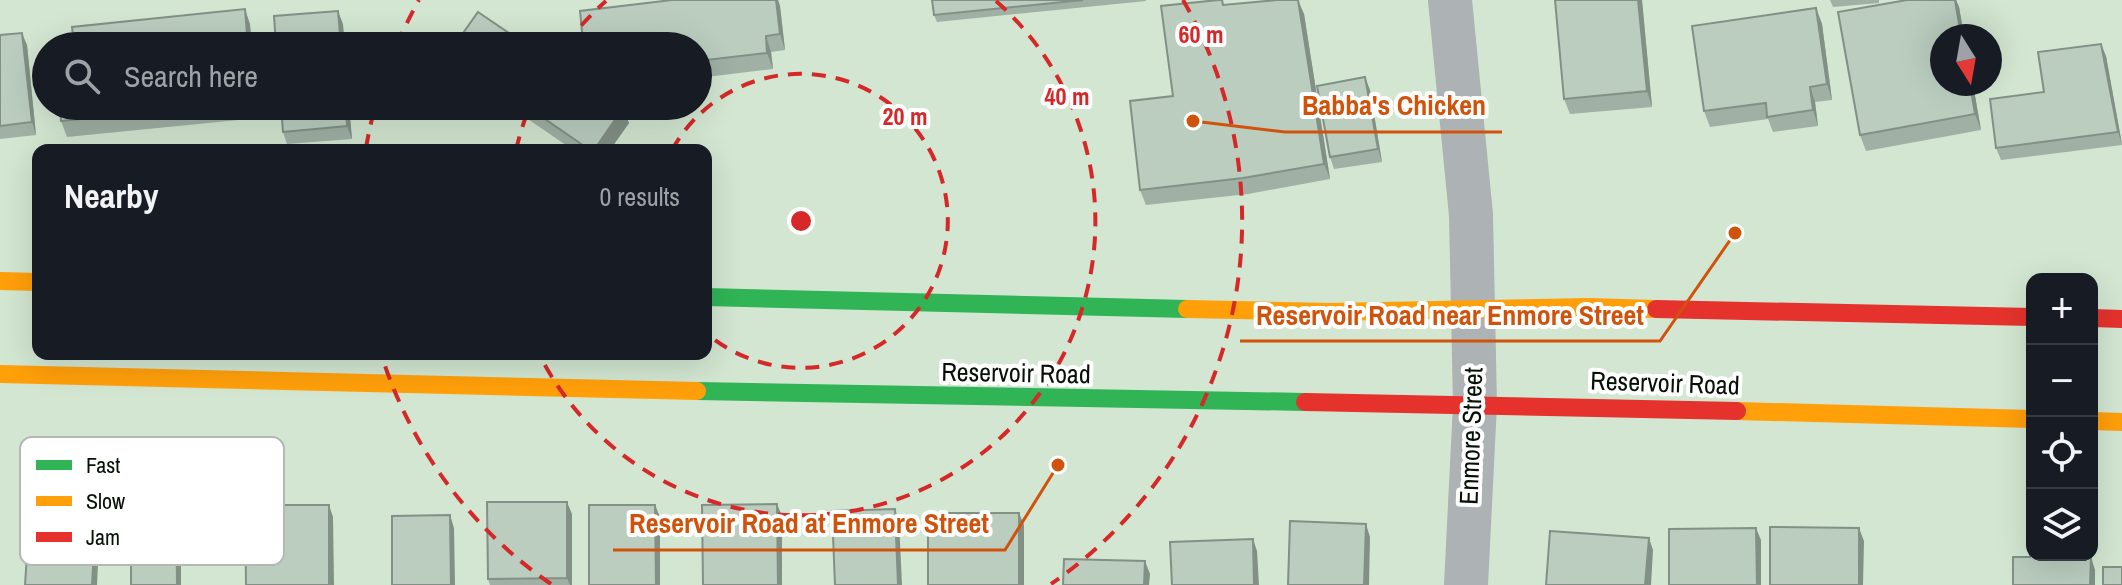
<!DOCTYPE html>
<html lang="en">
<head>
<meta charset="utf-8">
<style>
  body { margin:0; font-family:"Archivo Narrow",sans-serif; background:#242831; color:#f1f3f6 }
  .controls { position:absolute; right:24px; bottom:24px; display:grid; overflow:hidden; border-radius:16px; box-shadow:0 8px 32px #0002 }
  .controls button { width:72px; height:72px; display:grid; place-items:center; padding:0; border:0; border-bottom:2px solid #363941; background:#171b24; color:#f1f3f6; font:40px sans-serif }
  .compass { position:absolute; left:1930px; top:24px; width:72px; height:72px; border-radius:50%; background:#171b24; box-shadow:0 8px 32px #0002; rotate:169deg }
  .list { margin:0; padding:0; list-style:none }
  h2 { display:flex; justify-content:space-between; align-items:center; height:104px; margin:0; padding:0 32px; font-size:34px }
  h2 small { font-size:26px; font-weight:400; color:#9ea1a6 }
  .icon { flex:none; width:44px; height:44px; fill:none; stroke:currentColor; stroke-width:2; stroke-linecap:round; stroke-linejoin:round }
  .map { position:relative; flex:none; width:2122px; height:585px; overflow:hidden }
  .search { position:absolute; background:#171b24; box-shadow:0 8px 32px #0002; left:32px; top:32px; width:680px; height:88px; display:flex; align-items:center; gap:20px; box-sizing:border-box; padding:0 28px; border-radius:44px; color:#9ea1a6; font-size:30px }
  .panel { position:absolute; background:#171b24; box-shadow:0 8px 32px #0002; left:32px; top:144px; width:680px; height:216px; border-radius:16px }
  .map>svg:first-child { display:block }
</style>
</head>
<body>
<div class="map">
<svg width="2122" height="585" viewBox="0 0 2122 585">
  <rect width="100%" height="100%" fill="#d2e6d1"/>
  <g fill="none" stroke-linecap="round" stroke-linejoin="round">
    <polyline stroke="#adb2b4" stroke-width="44" points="1450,0 1471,215 1475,404 1466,585"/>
    <g stroke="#30b455" stroke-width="18">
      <polyline points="706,297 1187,309"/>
      <polyline points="697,391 1305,402"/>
    </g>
    <g stroke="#ff9f0a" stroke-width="18">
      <polyline points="0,281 38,282"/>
      <polyline points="1187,309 1331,312 1588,307 1656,309"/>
      <polyline points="0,374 697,391"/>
      <polyline points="1737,411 2032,419"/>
      <polyline points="2092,421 2122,422"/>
    </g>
    <g stroke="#e5322d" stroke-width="18">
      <polyline points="1656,309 2032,317"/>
      <polyline points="2092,318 2122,319"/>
      <polyline points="1305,402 1737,411"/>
    </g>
  </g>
  <g fill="#a0b0a4">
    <polygon points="672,0 778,0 780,6 785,50 771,52 773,69 698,78 698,46 581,46 578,38"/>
    <polygon points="932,0 1146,0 1146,1 937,22 934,15"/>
    <polygon points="1642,0 1652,107 1570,114 1564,99"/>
    <polygon points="1830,0 1879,0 1879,3 1833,7"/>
    <polygon points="1907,0 1956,0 1959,7 1981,130 1866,151 1860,135"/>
    <polygon points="1224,5 1304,14 1330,179 1248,194 1146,205 1140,190 1173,96"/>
    <polygon points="1816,8 1822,24 1832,100 1815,102 1818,126 1773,132 1768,119 1710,127 1704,111"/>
    <polygon points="0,35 27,45 36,135 0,139"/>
    <polygon points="2106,56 2122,145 2001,160 1996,148 2044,92"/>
    <polygon points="1370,90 1382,162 1334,169 1330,157"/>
    <polygon points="60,106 258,106 259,118 67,137 61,121"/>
    <polygon points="281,106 349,106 352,139 287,144 283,132"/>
    <polygon points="509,106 628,106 624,111 629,123 610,150 573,150"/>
    <polygon points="572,514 572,585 490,585 488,579"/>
  </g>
  <g fill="#829086">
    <polygon points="776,0 778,0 780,6 785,50 780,34"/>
    <polygon points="1298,0 1304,14 1330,179 1324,164"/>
    <polygon points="1638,0 1642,0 1652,107 1647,91"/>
    <polygon points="1955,0 1956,0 1959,7 1964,36 1961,36"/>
    <polygon points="1816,8 1822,24 1832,100 1827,84"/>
    <polygon points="245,9 250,24 252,46 248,46"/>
    <polygon points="338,11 343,24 345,46 341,46"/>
    <polygon points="22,33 27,45 36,135 32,122"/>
    <polygon points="766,36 771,52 773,69 767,53"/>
    <polygon points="2101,44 2106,56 2122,144 2118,132"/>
    <polygon points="1365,77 1370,90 1382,162 1378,149"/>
    <polygon points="1970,84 1973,84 1981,130 1975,114"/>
    <polygon points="1810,87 1815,102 1818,126 1813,110"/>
    <polygon points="346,106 349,106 352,139 347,126"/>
    <polygon points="616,106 628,106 624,111 629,123 610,150 594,150"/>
    <polygon points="176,499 181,511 181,585 177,585"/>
    <polygon points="567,502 572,514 572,585 570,585 567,578"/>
    <polygon points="777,504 782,516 782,585 778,585"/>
    <polygon points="329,505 333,517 334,585 329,585"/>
    <polygon points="655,505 660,517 660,585 656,585"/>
    <polygon points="895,509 899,521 902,585 898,585"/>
    <polygon points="96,510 100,522 97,585 92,585"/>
    <polygon points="1019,513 1024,525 1024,585 1019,585"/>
    <polygon points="450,515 454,528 455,585 451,585"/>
    <polygon points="1366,524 1370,537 1369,585 1364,585"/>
    <polygon points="1756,528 1761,540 1761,585 1757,585"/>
    <polygon points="1859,528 1864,541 1863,585 1859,585"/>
    <polygon points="1649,538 1653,550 1651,585 1645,585"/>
    <polygon points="1253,539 1257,551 1259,585 1254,585"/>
    <polygon points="2091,557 2095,570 2095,585 2090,585"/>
    <polygon points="1145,561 1150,574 1149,585 1144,585"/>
  </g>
  <g fill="#bacdbf" stroke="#829086" stroke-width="2">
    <polygon points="672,0 776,0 780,34 766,36 767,53 698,61 698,46 589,46 578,38 582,32 580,11"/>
    <polygon points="932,0 1083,0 934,15"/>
    <polygon points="1218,0 1222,0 1223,5 1277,0 1298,0 1324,164 1243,178 1140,190 1130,101 1173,96 1161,6"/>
    <polygon points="1555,0 1638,0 1647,91 1564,99"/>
    <polygon points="1907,0 1955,0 1961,36 1942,36 1942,84 1970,84 1975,114 1860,135 1838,12"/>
    <polygon points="1816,8 1827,84 1810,87 1813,110 1767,117 1766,103 1704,111 1692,26"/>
    <polygon points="245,9 248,46 74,46 72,27"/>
    <polygon points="338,11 341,46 276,46 274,16"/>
    <polygon points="478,12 528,46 454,46"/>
    <polygon points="22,33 32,122 0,126 0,35"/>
    <polygon points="2101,44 2118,132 1996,148 1990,99 2044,92 2038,52"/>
    <polygon points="1365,77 1378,149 1330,157 1317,86"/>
    <polygon points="60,106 217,106 61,121"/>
    <polygon points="281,106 346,106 347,126 283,132"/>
    <polygon points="526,106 621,106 623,108 594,150 590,150"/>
    <polygon points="176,499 177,585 131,585 131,500"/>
    <polygon points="487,502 567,502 567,578 488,579"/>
    <polygon points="777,504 778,585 703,585 702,505"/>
    <polygon points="245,505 329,505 329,585 246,585"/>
    <polygon points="589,505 655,505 656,585 589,585"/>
    <polygon points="30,507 96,510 92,585 25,585"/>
    <polygon points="895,509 898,585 835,585 832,511"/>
    <rect x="928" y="513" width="91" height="72"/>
    <polygon points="450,515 451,585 392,585 392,516"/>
    <polygon points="1290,521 1366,524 1364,585 1288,585"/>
    <polygon points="1770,527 1859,528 1859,585 1770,585"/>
    <polygon points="1756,528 1757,585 1669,585 1669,529"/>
    <polygon points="1550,531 1649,538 1645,585 1546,585"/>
    <polygon points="1253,539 1254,585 1172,585 1170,542"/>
    <polygon points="2030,543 2032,543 2032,555 2080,555 2080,557 2091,557 2090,585 2013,585 2013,557 2030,557"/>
    <polygon points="1064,559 1145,561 1144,585 1063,585"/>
    <rect x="2103" y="567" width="19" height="18"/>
  </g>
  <g fill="none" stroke="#d62828" stroke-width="4" stroke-dasharray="14 10">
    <path d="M672 150A147 147 0 1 1 707 334"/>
    <path d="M516 150A294 294 0 0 1 530 106M566 44A294 294 0 0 1 606 1M996 1A294 294 0 1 1 539 354"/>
    <path d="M551 584A441 441 0 0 1 382 357M366 148A441 441 0 0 1 375 107M397 45A441 441 0 0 1 419 0M1183 0A441 441 0 0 1 1051 584"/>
  </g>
  <g text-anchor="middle" stroke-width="8" stroke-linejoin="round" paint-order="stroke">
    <g font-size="26" fill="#061106" stroke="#fff">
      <text transform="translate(1016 373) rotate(1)" y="9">Reservoir Road</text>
      <text transform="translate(1665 383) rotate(2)" y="9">Reservoir Road</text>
      <text transform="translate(1471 436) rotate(-88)" y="9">Enmore Street</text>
    </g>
  </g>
  <rect x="20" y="437" width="264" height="128" rx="12" fill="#fff" stroke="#b4b8b4" stroke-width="2"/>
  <rect x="36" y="460" width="36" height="10" fill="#30b455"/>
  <rect x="36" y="496" width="36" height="10" fill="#ff9f0a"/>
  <rect x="36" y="532" width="36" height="10" fill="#e5322d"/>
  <g font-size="22" fill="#061106">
    <text x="86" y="473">Fast</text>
    <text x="86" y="509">Slow</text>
    <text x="86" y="545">Jam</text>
  </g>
  <circle cx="801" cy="221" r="12" fill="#d62828" stroke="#fff" stroke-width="4"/>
  <g font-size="24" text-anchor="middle" font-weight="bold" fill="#d62828" stroke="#fff" stroke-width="8" stroke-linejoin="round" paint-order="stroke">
    <text x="1201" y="43">60 m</text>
    <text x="1067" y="105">40 m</text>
    <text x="905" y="125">20 m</text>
  </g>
  <path fill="none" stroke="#d1520b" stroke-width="3" d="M1193 121L1285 132H1502M1735 233L1660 341H1240M1058 465L1005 550H613"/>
  <g fill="#d1520b" stroke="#fff" stroke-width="3">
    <circle cx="1193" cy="121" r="8"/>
    <circle cx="1735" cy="233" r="8"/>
    <circle cx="1058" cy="465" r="8"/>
  </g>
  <g font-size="28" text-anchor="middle" font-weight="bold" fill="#d1520b" stroke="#fff" stroke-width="8" stroke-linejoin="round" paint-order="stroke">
    <text x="1394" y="115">Babba's Chicken</text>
    <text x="1450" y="325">Reservoir Road near Enmore Street</text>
    <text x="809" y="533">Reservoir Road at Enmore Street</text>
  </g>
</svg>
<div class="controls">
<button>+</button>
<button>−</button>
<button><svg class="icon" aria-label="locate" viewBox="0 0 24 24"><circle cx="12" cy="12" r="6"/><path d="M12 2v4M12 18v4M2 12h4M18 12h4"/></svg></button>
<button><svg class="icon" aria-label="layers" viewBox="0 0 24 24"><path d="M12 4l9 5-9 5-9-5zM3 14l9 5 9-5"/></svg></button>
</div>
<svg class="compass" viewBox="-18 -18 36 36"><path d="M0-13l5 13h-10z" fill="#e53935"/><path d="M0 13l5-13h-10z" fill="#9ea1a6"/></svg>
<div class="search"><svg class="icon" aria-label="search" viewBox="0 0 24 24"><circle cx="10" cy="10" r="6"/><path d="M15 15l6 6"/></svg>Search here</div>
<section class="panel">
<h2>Nearby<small>0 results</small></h2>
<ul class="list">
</ul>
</section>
</div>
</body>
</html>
